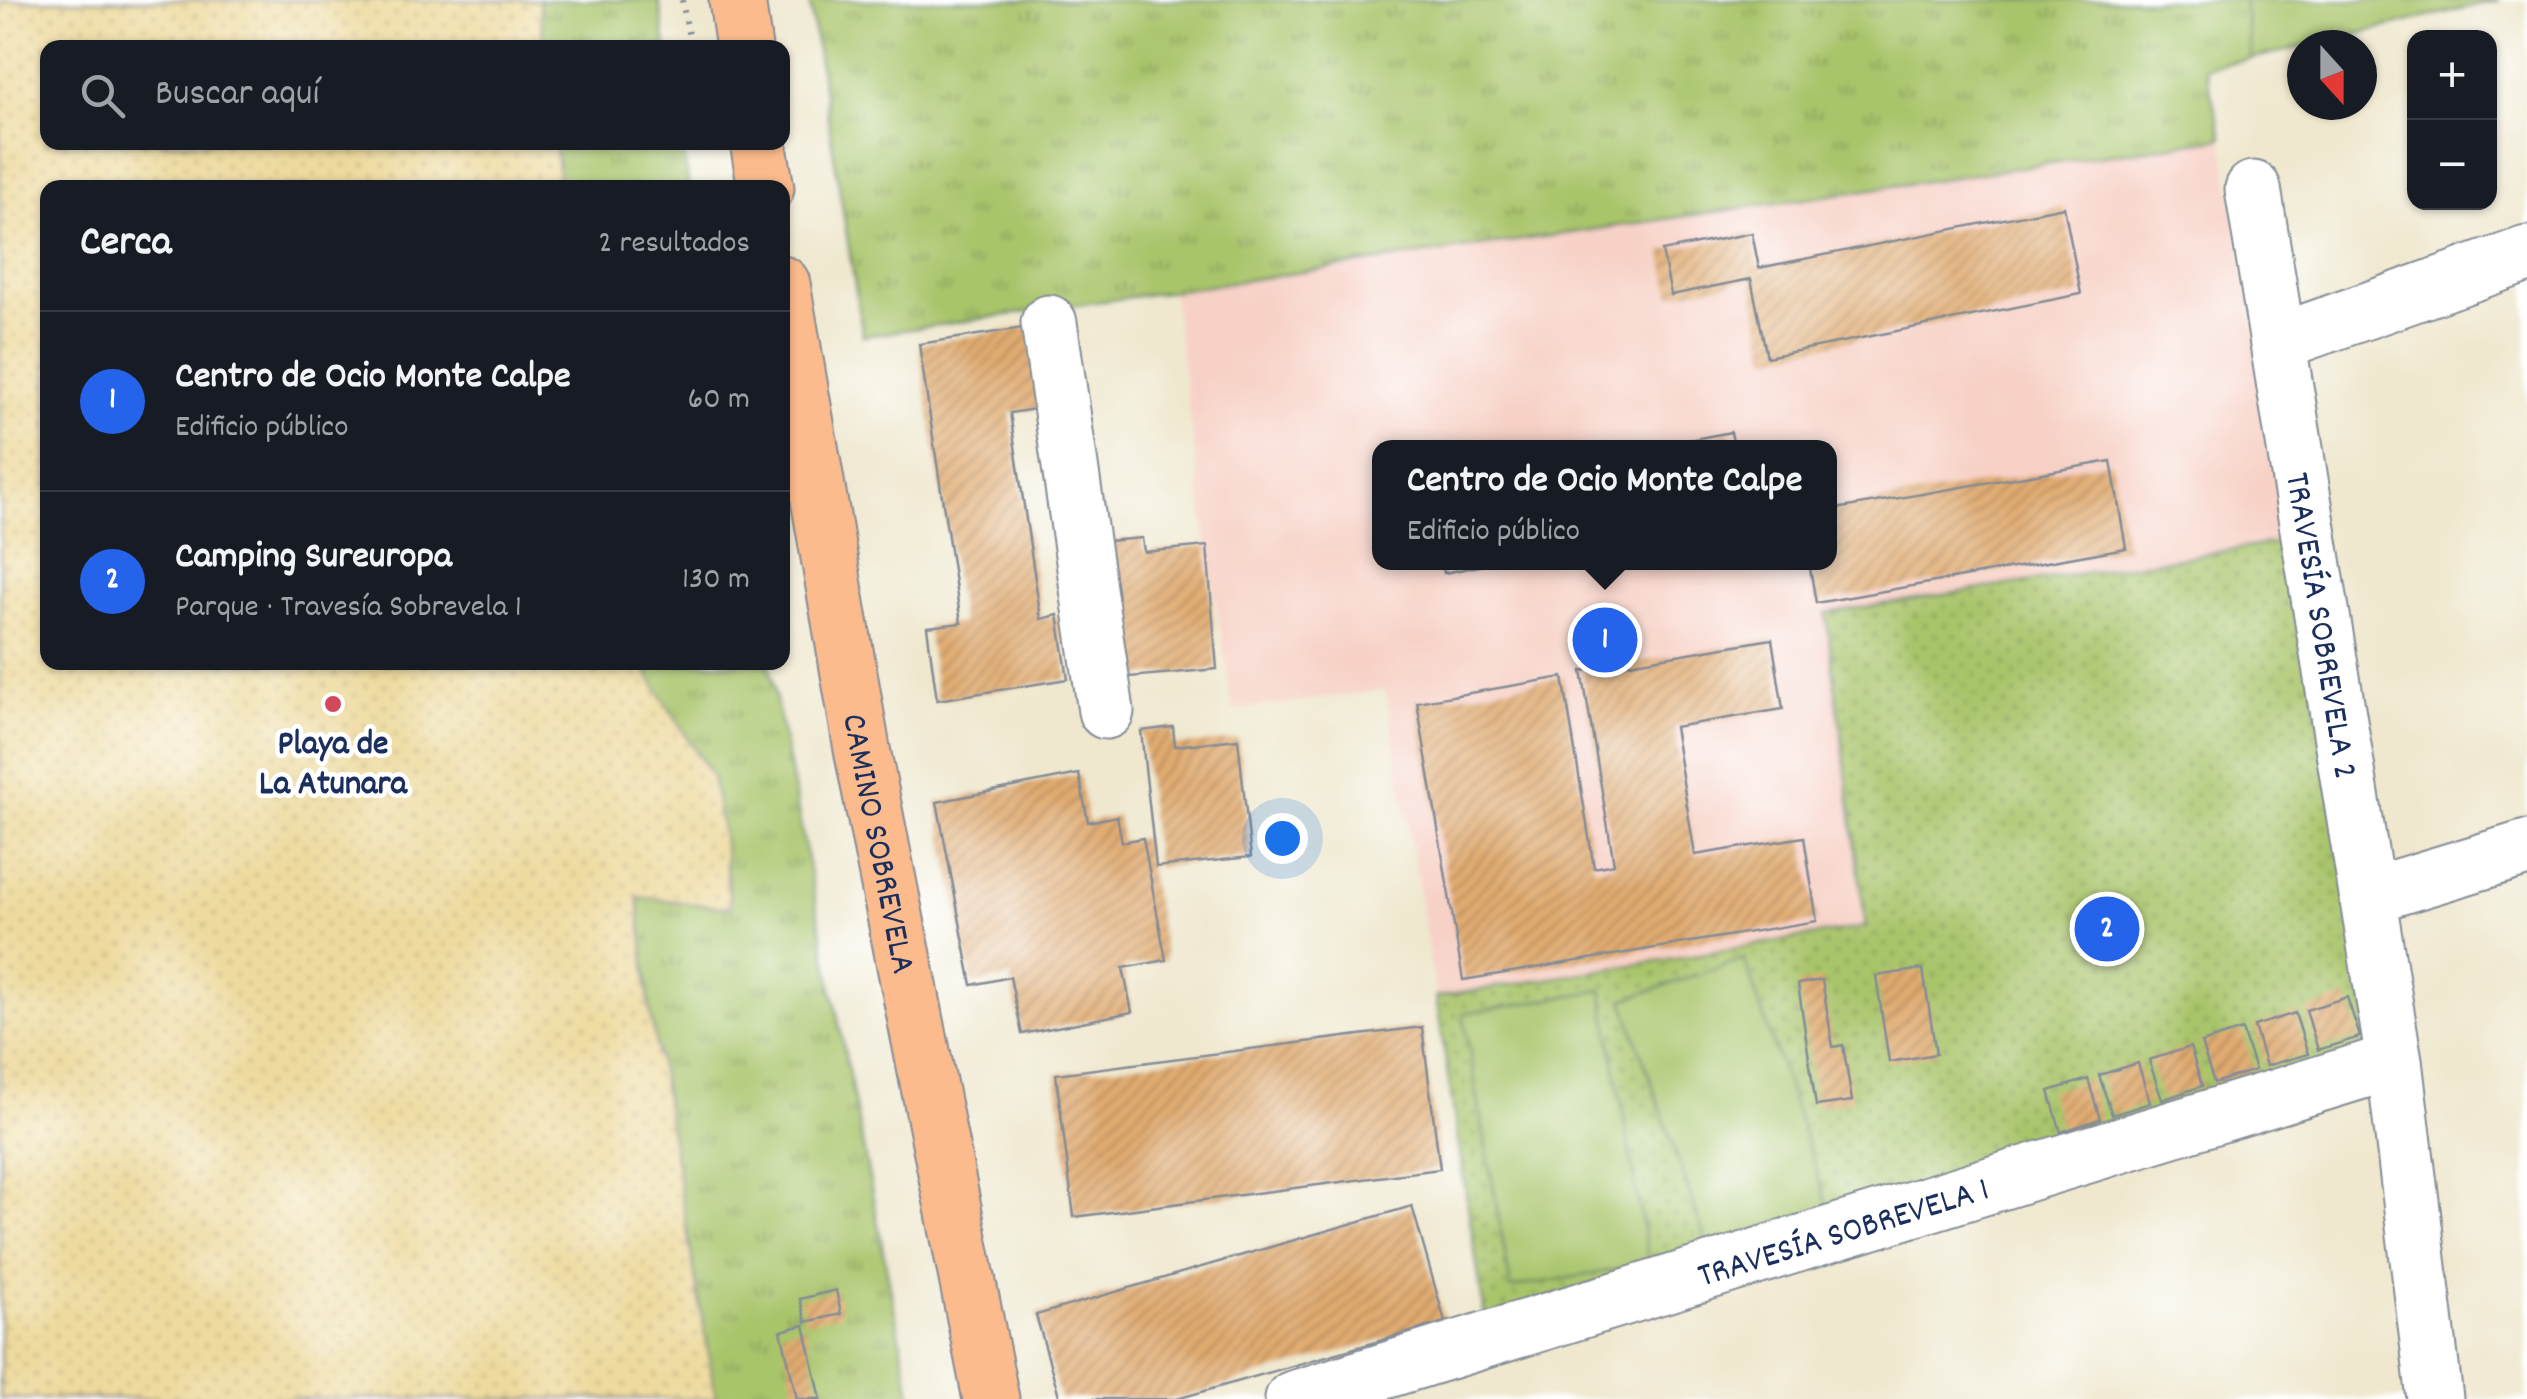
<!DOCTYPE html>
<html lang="es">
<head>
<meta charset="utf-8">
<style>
  body { margin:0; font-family:Dekko,sans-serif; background:#242831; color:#f1f3f6 }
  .controls { position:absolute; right:30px; top:30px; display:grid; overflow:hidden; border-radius:20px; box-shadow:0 2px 8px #0004 }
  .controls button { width:90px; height:90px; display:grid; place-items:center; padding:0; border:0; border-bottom:2px solid #363941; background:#171b24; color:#f1f3f6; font:50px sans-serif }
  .compass { position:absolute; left:2287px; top:30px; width:90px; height:90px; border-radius:50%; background:#171b24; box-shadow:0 2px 8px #0004; rotate:159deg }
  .you { position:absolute; left:1282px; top:838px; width:35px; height:35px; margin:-25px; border:8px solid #fff; border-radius:50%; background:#1a73e8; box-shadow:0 0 0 15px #1a73e833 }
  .badge { display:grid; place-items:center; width:65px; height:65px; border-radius:50%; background:#2563eb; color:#fff; font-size:32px; font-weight:700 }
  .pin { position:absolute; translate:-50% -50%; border:5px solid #fff; box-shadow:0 2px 10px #0006 }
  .popup { position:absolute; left:1372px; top:440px; width:465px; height:130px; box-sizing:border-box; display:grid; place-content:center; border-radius:20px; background:#171b24; filter:drop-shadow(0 2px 8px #0005); font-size:32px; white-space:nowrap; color:#9ea1a6 }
  .popup b { font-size:38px; color:#f1f3f6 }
  .popup::after { content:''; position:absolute; left:50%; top:100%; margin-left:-20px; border:20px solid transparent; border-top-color:#171b24 }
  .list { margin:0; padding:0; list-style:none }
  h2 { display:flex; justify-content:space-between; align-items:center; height:130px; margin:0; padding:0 40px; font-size:42px }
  h2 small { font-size:32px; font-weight:400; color:#9ea1a6 }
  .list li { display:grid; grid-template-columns:65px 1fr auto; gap:30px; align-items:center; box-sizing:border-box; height:180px; padding:0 40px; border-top:2px solid #363941 }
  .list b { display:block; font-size:38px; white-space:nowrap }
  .list p { margin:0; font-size:32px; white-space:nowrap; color:#9ea1a6 }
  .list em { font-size:32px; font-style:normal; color:#9ea1a6 }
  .icon { flex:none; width:55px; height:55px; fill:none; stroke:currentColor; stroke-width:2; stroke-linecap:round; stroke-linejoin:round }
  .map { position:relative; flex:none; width:2527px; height:1399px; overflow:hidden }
  .search { position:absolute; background:#171b24; box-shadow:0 2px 8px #0004; left:40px; top:40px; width:750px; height:110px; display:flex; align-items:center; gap:25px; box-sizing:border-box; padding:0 35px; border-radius:20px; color:#9ea1a6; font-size:38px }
  .panel { position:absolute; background:#171b24; box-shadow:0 2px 8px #0004; left:40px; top:180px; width:750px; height:490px; border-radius:20px }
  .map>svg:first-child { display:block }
</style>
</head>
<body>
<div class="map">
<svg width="2527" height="1399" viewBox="0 0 2527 1399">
  <defs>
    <pattern id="grass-tufts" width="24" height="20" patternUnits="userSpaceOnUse" patternTransform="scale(2.5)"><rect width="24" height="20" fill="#a9c56b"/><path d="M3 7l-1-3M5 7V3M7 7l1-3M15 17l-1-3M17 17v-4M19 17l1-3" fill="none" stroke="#89a05b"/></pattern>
    <pattern id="sand-dots" width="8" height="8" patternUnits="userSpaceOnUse" patternTransform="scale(2.5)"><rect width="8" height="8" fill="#eeda9e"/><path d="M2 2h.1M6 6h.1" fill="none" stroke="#ccbb8a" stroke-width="1.8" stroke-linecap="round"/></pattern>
    <pattern id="park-dots" width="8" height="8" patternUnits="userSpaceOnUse" patternTransform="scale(2.5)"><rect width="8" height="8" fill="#a9c56b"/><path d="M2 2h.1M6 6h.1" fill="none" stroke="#89a05b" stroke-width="1.8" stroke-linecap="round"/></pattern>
    <pattern id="building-hatch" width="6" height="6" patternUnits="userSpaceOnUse" patternTransform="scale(2.5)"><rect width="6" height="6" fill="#e1ac71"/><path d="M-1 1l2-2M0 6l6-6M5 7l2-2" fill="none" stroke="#b68c60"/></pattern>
  </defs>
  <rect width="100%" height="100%" fill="#fff"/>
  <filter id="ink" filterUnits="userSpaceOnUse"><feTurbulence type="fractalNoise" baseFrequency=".01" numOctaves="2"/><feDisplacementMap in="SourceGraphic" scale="20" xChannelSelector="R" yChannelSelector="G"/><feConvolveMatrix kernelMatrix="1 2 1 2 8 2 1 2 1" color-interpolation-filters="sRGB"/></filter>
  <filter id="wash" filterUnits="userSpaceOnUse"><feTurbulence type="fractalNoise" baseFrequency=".0048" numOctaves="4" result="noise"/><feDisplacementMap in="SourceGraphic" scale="40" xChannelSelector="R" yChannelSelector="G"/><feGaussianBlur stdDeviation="2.25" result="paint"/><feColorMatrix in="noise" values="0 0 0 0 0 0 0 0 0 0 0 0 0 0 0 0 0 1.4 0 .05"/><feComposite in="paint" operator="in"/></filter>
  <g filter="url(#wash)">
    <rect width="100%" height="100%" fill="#efe8cf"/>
    <path fill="#f7d1c6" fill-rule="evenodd" d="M2222 138 2289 541 1827 613 1866 927 1436 997 1386 690 1233 710 1207 546 1172 290ZM1380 448H1830V562H1380Z"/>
    <g fill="url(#grass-tufts)" stroke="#627a64" stroke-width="2.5">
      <polygon points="539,0 659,0 666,47 544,47"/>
      <polygon points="809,0 2244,0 2251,59 2205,67 2222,138 863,336"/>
      <polygon points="555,143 682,143 689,187 560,187"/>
      <polygon points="648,663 769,663 912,1399 716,1399 650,1011 638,896 730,907 723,836 712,777 648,676"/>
    </g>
    <polygon fill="url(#sand-dots)" stroke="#84847e" stroke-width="2.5" points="0,0 539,0 544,47 48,48 48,142 555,143 560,187 48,188 48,662 648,663 649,676 712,777 723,836 730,908 638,897 650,1011 716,1399 0,1399"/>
    <polygon fill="url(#park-dots)" stroke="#627a64" stroke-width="2.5" points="2289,541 2370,1031 2354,1056 1485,1318 1436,997 1866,927 1826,613"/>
    <g fill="#a9c56b" stroke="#627a64" stroke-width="2.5">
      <polygon points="2244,0 2499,0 2251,59"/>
      <polygon points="1744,959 1828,1206 1708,1247 1623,1000"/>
      <polygon points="1602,990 1649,1264 1511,1288 1463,1014"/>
    </g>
    <g id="blocks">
      <g fill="url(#building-hatch)">
        <polygon points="2064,207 2081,294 1767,357 1751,279 1671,295 1662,251 1752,233 1759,268"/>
        <polygon points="1029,327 1041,408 1010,413 1041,619 1058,615 1068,679 937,700 927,627 961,623 919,344"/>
        <polygon points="1731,432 1734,448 1657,448 1657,446"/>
        <polygon points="2111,461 2126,548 1816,603 1809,562 1830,562 1830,510"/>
        <polygon points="1142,538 1144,552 1207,546 1217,669 1119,678 1107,541"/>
        <polygon points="1442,562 1490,562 1490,564 1444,573"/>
        <polygon points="1772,639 1783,709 1674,727 1695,855 1804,837 1817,921 1463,980 1417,702 1563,677 1594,868 1614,864 1582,671"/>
        <polygon points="1173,727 1175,746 1238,739 1251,857 1156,867 1141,731"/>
        <polygon points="1079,774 1088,822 1117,816 1122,842 1143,838 1166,960 1123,968 1132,1012 1022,1034 1010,977 972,985 937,802"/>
        <polygon points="1923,969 1936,1054 1889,1062 1876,976"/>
        <polygon points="1822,980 1833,1047 1843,1045 1852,1101 1816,1106 1798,984"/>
        <polygon points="2347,997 2360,1037 2318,1050 2306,1010"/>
        <polygon points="2295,1013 2308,1054 2266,1066 2254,1026"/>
        <polygon points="1422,1027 1440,1169 1074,1217 1056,1074"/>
        <polygon points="2242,1030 2255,1070 2214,1083 2201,1043"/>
        <polygon points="2190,1047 2202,1086 2162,1100 2149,1060"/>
        <polygon points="2138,1063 2150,1103 2112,1115 2099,1075"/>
        <polygon points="2088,1079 2100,1119 2061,1132 2049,1091"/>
        <polygon points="1412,1206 1445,1322 1177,1399 1060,1399 1036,1315"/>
        <polygon points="836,1290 841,1314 806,1322 800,1299"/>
        <polygon points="804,1325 821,1399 797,1399 781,1331"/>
      </g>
    </g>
  </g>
  <g filter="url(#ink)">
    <use href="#blocks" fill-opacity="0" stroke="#858c96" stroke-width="2.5"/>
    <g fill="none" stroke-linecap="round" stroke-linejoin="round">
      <defs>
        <g id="minor">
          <path id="s1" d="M2253 189 2394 1061 2435 1399"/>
          <polyline points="1049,323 1106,711"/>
          <polyline points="2278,342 2527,254"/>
          <polyline points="2368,896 2527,848"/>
          <path id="s2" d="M1293 1399 2394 1061"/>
        </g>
        <g id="major">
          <polyline points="737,0 744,48"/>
          <polyline points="758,142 766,188"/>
          <path id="s3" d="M782 284 862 749 991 1399"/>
        </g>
      </defs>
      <use href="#minor" stroke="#858c96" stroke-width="59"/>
      <use href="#major" stroke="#858c96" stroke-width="59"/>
      <polyline stroke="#858c96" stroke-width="6" stroke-dasharray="2.5 8" stroke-linecap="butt" points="682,0 690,43"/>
      <use href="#minor" stroke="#fff" stroke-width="55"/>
      <use href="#major" stroke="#fbbb8c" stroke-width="55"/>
    </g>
  </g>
  <circle fill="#d1495b" stroke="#fff" stroke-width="4" cx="333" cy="704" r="10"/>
  <g text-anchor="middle" stroke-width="9" stroke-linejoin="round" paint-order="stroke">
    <g font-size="35" fill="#1b2f5e" stroke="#fff">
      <text dy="12" stroke="none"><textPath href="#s1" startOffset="442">TRAVESÍA SOBREVELA 2</textPath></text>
      <text dy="12" stroke="none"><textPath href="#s3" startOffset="568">CAMINO SOBREVELA</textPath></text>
      <text dy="12" stroke="none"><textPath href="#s2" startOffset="575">TRAVESÍA SOBREVELA 1</textPath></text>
    </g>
    <g font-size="35" font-weight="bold" fill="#1b2f5e" stroke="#fff">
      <text x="333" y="753">Playa de<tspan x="333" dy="40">La Atunara</tspan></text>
    </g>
  </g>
</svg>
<div class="controls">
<button>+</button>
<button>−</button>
</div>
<svg class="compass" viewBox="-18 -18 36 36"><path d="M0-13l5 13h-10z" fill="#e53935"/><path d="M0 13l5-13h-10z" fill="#9ea1a6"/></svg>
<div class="you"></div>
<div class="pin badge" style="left:1605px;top:640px">1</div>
<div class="popup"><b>Centro de Ocio Monte Calpe</b>Edificio público</div>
<div class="pin badge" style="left:2107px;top:929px">2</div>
<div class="search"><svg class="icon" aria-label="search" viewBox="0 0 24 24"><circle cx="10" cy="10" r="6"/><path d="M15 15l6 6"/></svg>Buscar aquí</div>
<section class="panel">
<h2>Cerca<small>2 resultados</small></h2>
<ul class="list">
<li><span class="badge">1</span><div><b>Centro de Ocio Monte Calpe</b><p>Edificio público</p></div><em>60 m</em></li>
<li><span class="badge">2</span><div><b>Camping Sureuropa</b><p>Parque · Travesía Sobrevela 1</p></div><em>130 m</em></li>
</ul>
</section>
</div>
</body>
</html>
